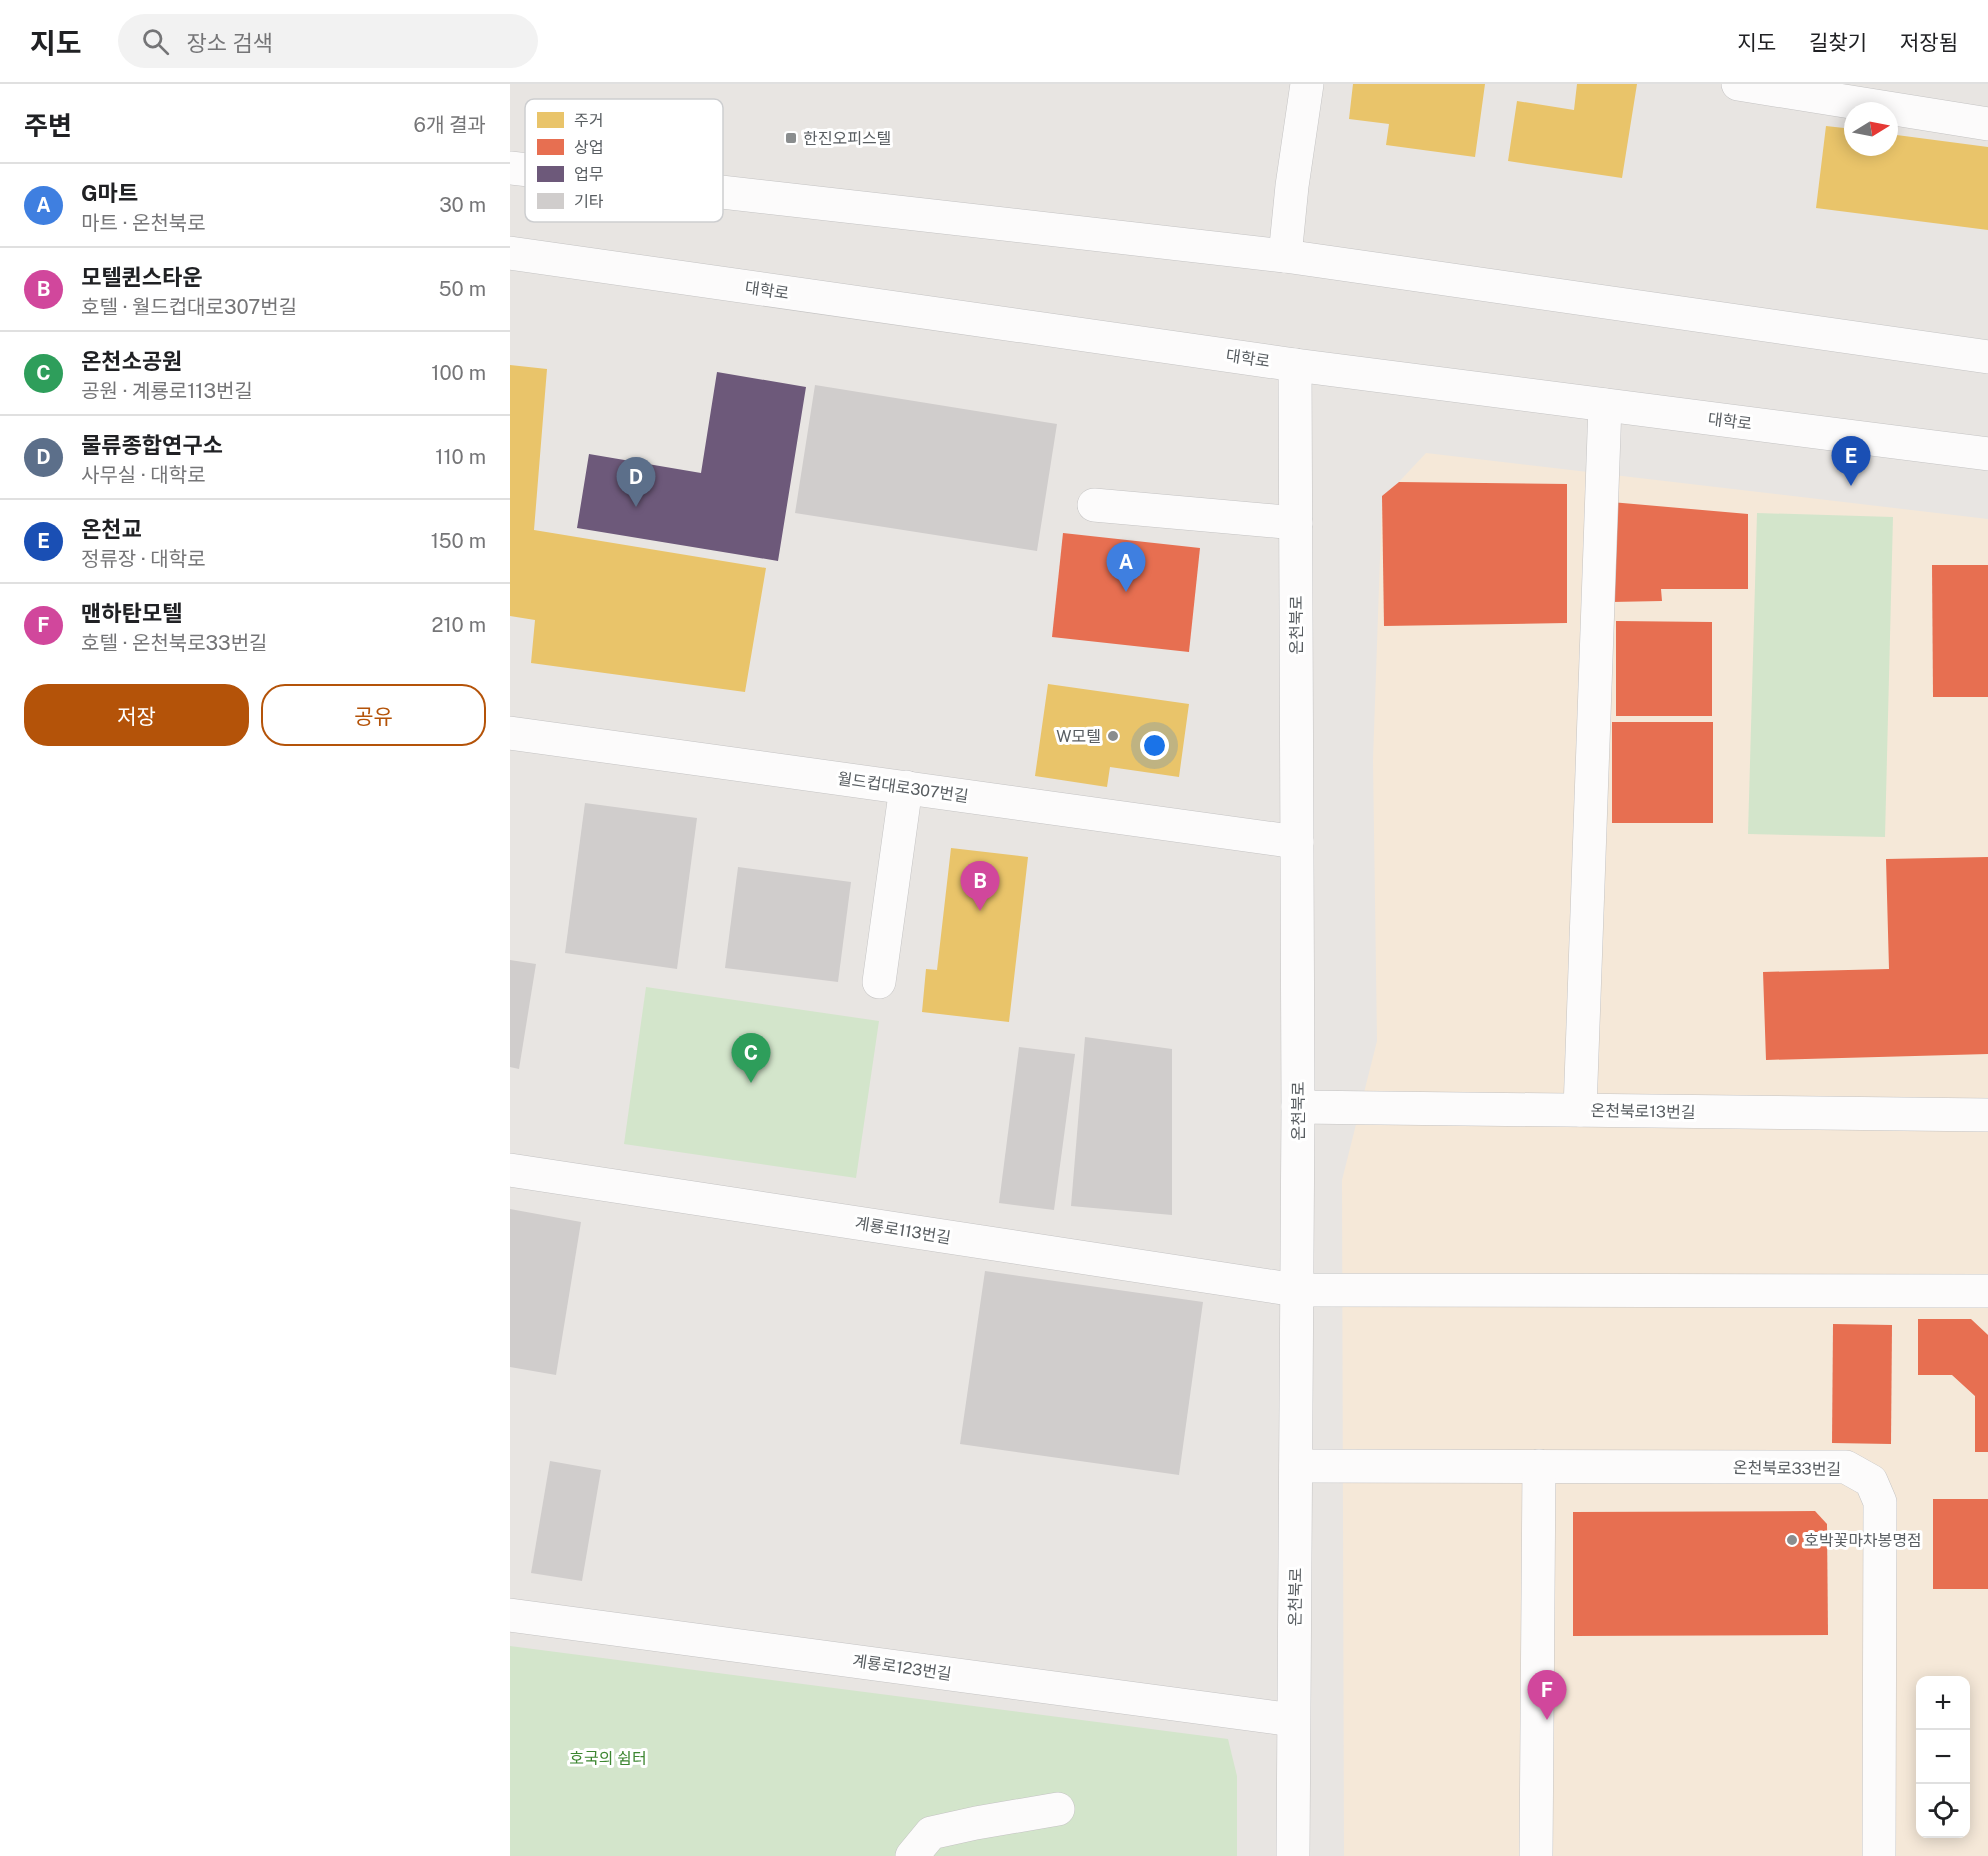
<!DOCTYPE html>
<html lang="ko">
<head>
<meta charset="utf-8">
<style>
  body { margin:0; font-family:"Public Sans","Noto Sans KR",sans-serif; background:#f2f2f2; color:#202124 }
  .controls { position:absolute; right:18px; bottom:18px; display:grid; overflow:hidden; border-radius:12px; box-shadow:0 3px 15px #0003 }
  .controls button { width:54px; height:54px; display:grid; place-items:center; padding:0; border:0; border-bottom:2px solid #e0e0e0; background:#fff; color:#202124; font:30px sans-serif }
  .compass { position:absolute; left:1334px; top:18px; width:54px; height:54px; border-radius:50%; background:#fff; box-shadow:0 3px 15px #0003; rotate:80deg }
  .you { position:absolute; left:645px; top:662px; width:21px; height:21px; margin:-15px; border:4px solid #fff; border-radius:50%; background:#1a73e8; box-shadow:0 0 0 9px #1a73e833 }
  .badge { display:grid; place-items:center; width:39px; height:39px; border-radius:50%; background:#b45309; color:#fff; font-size:20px; font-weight:700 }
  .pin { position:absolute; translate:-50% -50px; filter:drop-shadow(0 2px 3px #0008) }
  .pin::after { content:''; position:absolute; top:32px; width:21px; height:18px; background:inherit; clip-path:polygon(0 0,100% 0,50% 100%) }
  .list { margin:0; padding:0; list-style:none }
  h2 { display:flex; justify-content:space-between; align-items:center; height:78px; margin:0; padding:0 24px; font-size:26px }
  h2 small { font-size:20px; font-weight:400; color:#757577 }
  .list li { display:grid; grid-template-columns:39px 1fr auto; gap:18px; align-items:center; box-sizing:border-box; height:84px; padding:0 24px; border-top:2px solid #e0e0e0 }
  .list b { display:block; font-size:22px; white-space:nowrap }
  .list p { margin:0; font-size:20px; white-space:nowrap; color:#757577 }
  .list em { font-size:20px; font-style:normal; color:#757577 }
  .actions { display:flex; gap:12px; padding:18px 24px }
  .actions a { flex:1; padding:14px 0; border:2px solid #b45309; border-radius:24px; text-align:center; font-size:21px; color:#b45309 }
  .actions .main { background:#b45309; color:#fff }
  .icon { flex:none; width:33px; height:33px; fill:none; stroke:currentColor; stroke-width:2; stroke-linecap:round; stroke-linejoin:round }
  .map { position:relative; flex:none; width:1478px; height:1772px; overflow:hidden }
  header { display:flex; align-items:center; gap:36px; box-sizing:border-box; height:84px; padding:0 30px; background:#fff; border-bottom:2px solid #e0e0e0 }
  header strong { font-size:28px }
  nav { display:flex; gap:33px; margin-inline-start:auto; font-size:21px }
  .search { width:420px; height:54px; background:#f2f2f2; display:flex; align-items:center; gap:15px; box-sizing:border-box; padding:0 21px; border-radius:33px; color:#757577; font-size:22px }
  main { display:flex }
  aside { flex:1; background:#fff }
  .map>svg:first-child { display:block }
</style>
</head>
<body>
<header>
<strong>지도</strong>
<div class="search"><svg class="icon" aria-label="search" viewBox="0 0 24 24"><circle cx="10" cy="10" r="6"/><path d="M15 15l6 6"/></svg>장소 검색</div>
<nav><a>지도</a><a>길찾기</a><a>저장됨</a></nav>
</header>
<main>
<aside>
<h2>주변<small>6개 결과</small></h2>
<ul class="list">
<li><span class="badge" style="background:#3f7fe0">A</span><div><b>G마트</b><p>마트 · 온천북로</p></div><em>30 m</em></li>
<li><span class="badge" style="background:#d1479c">B</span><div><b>모텔퀸스타운</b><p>호텔 · 월드컵대로307번길</p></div><em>50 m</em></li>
<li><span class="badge" style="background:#2e9e5b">C</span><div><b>온천소공원</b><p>공원 · 계룡로113번길</p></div><em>100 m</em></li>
<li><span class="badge" style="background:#5c6f8a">D</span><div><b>물류종합연구소</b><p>사무실 · 대학로</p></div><em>110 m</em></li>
<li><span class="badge" style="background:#1a4fb4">E</span><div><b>온천교</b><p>정류장 · 대학로</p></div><em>150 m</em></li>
<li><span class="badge" style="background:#d1479c">F</span><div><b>맨하탄모텔</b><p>호텔 · 온천북로33번길</p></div><em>210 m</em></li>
</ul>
<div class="actions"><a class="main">저장</a><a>공유</a></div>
</aside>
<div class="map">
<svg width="1478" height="1772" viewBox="0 0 1478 1772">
  <rect width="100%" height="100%" fill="#e8e5e2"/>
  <path fill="#f5e8d8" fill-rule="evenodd" d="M916 369 1478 435V1772H834L832 1096 867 957 863 676 872 416ZM1410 1596H1456V1750H1410Z"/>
  <g fill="#d3e5cb">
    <polygon points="1247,429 1383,433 1375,753 1238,750"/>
    <polygon points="136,903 369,937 346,1094 114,1060"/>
    <polygon points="0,1562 718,1655 727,1692 727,1772 0,1772"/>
  </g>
  <g fill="#e9c46a">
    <polygon points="843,0 975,0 965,73 876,61 879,40 839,35"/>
    <polygon points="1067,0 1127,0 1112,94 998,77 1007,17 1064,26"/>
    <polygon points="1316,42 1343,45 1343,63 1379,63 1379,50 1478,63 1478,146 1306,124"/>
    <polygon points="0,281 37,285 24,446 256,484 235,608 21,579 25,536 0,532"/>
    <polygon points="538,600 679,620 669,693 600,683 597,703 525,692"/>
    <polygon points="441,764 518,773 499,938 412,928 416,885 427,886"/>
  </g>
  <g fill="#e76f51">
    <polygon points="889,398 1057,400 1057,539 874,542 872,412"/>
    <polygon points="1101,418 1238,430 1238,505 1151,505 1152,517 1101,518"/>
    <polygon points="553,449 690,464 679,568 542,553"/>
    <polygon points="1422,481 1478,481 1478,613 1423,613"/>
    <polygon points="1106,537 1202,538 1202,632 1106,632"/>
    <rect x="1102" y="638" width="101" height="101"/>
    <polygon points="1478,773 1478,970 1256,976 1253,888 1379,885 1376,775"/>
    <polygon points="1408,1235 1461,1235 1478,1251 1478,1368 1465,1368 1465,1312 1442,1291 1408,1291"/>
    <polygon points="1323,1240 1382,1241 1381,1360 1322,1359"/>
    <rect x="1423" y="1415" width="55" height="90"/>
    <polygon points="1305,1427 1317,1440 1318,1551 1063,1552 1063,1428"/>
  </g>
  <polygon fill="#6d597a" points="207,288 296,303 268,477 67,444 79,370 191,389"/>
  <g fill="#d0cdcc">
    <polygon points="305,301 547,340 527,467 285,429"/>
    <polygon points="75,719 187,734 167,885 55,869"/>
    <polygon points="228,783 341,798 328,898 215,884"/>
    <polygon points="0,876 26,880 9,985 0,983"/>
    <polygon points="575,953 662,965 662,1131 561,1122"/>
    <polygon points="509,963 565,970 544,1126 489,1119"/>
    <polygon points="0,1125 71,1138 46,1291 0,1283"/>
    <polygon points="475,1187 693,1218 669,1391 450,1360"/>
    <polygon points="40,1377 91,1386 72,1497 21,1489"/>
  </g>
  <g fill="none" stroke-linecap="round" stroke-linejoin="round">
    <defs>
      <g id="minor">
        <polyline points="1228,0 1478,40"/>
        <polyline points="0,84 775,172 1478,273"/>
        <polyline points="0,169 785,281 1478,370"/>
        <polyline points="775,172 782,102 797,0"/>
        <polyline points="584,421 786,439"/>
        <polyline points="0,649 787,758"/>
        <polyline points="369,898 396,703"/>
        <polyline points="788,1023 1478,1031"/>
        <polyline points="1070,1026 1095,321"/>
        <polyline points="0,1086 786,1206 1478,1207"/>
        <polyline points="786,1382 1336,1383 1361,1397 1370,1418 1369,1772"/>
        <polyline points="0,1531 783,1636"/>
        <polyline points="402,1772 421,1749 466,1739 548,1725"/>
        <polyline points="783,1772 788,1023 785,281"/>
        <polyline points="1026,1772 1029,1382"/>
      </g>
    </defs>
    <use href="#minor" stroke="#c4c3c3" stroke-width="34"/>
    <use href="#minor" stroke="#fcfbfb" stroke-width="33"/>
  </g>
  <g fill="#8a8d8e" stroke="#fff" stroke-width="2">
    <rect x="275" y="48" width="12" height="12" rx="3"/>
    <circle cx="603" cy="652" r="6"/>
    <circle cx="1282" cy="1456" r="6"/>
  </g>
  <g text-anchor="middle" stroke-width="6" stroke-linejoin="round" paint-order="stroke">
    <g font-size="16" fill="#585d61" stroke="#fff" text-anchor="start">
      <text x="293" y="60">한진오피스텔</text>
      <text x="591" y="658" text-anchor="end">W모텔</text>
      <text x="1294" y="1462">호박꽃마차봉명점</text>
    </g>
    <g font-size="16" fill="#585d61" stroke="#fff">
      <text transform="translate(257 206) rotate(8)" y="6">대학로</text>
      <text transform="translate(738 274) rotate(8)" y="6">대학로</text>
      <text transform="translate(1220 337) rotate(7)" y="6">대학로</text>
      <text transform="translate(786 541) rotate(-90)" y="6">온천북로</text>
      <text transform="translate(393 703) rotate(8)" y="6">월드컵대로307번길</text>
      <text transform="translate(788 1027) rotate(-90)" y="6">온천북로</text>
      <text transform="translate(1133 1027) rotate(1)" y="6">온천북로13번길</text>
      <text transform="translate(393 1146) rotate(9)" y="6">계룡로113번길</text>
      <text transform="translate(1277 1384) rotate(1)" y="6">온천북로33번길</text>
      <text transform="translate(785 1513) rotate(-89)" y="6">온천북로</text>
      <text transform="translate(392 1583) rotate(8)" y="6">계룡로123번길</text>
    </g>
    <g font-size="16" fill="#3d8631" stroke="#fff">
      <text x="98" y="1680">호국의 쉼터</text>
    </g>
  </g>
  <rect x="15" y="15" width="198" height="123" rx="9" fill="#fff" stroke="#cdced0" stroke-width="1.5"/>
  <rect x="27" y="28" width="27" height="16" fill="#e9c46a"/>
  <rect x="27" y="55" width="27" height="16" fill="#e76f51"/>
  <rect x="27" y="82" width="27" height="16" fill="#6d597a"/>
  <rect x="27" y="109" width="27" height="16" fill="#d0cdcc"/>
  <g font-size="16" fill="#585d61">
    <text x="64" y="42">주거</text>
    <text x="64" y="69">상업</text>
    <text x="64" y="96">업무</text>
    <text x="64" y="123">기타</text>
  </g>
</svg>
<div class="controls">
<button>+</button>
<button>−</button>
<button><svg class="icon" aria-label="locate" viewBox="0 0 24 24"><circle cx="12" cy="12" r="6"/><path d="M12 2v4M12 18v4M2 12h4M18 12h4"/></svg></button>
</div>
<svg class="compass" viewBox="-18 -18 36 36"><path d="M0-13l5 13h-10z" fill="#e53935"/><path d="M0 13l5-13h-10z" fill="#757577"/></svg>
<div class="you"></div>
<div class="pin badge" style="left:616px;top:508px;background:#3f7fe0">A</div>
<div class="pin badge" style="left:470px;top:827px;background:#d1479c">B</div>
<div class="pin badge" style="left:241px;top:999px;background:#2e9e5b">C</div>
<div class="pin badge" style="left:126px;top:423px;background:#5c6f8a">D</div>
<div class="pin badge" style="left:1341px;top:402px;background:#1a4fb4">E</div>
<div class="pin badge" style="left:1037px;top:1636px;background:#d1479c">F</div>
</div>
</main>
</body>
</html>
